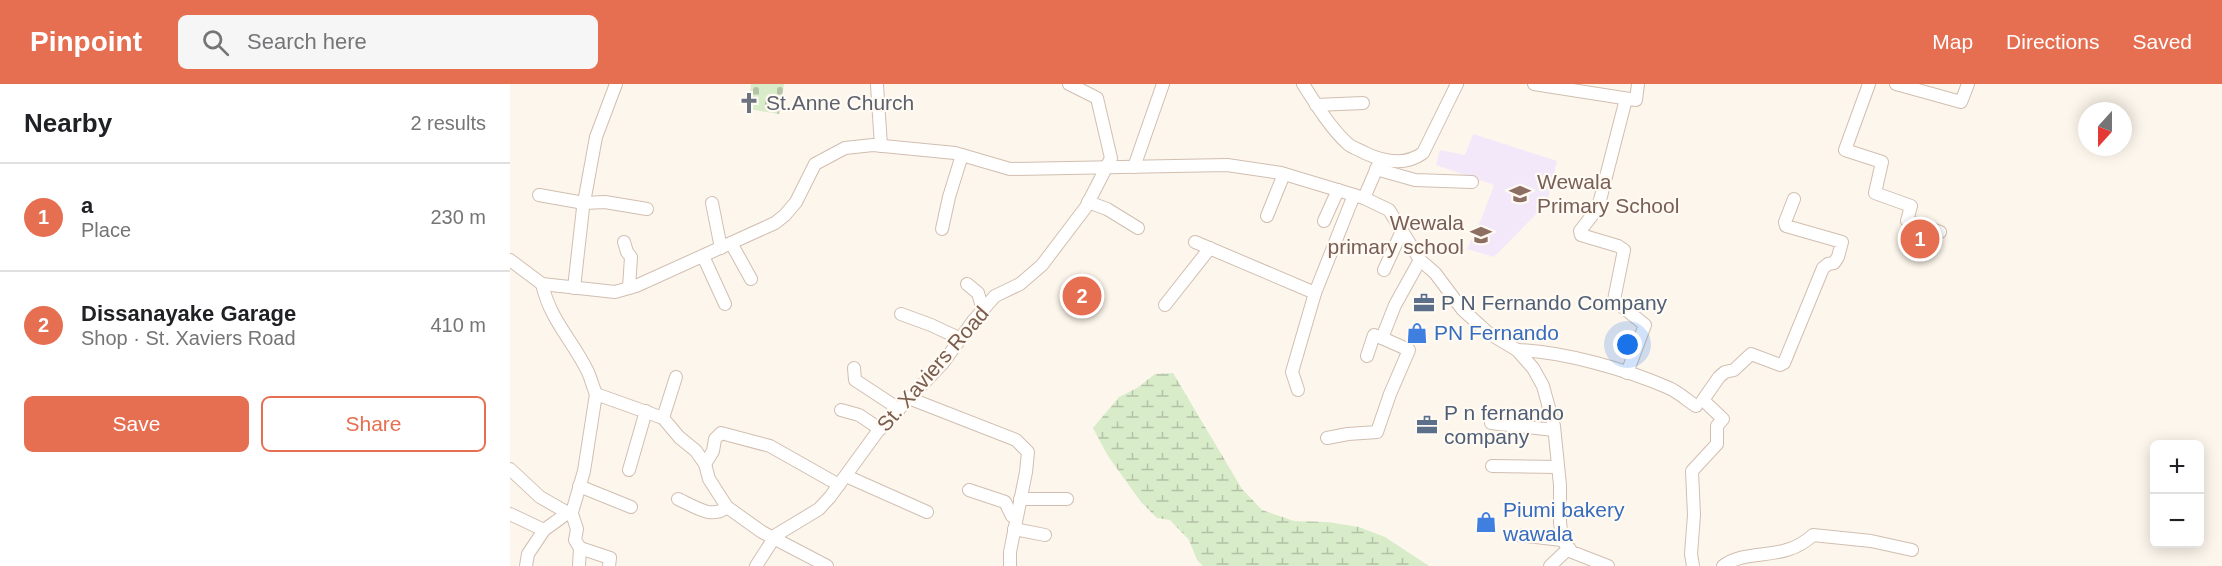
<!DOCTYPE html>
<html lang="en">
<head>
<meta charset="utf-8">
<style>
  body { margin:0; font-family:Arial,sans-serif; background:#f6f6f6; color:#202124 }
  .controls { position:absolute; right:18px; bottom:18px; display:grid; overflow:hidden; border-radius:9px; box-shadow:0 3px 15px #0003 }
  .controls button { width:54px; height:54px; display:grid; place-items:center; padding:0; border:0; border-bottom:2px solid #e0e0e0; background:#fff; color:#202124; font:30px sans-serif }
  .compass { position:absolute; left:1568px; top:18px; width:54px; height:54px; border-radius:50%; background:#fff; box-shadow:0 3px 15px #0003; rotate:201deg }
  .you { position:absolute; left:1118px; top:261px; width:21px; height:21px; margin:-15px; border:4px solid #fff; border-radius:50%; background:#1a73e8; box-shadow:0 0 0 9px #1a73e833 }
  .badge { display:grid; place-items:center; width:39px; height:39px; border-radius:50%; background:#e76f51; color:#fff; font-size:20px; font-weight:700 }
  .pin { position:absolute; translate:-50% -50%; border:3px solid #fff; box-shadow:0 2px 6px #0006 }
  .list { margin:0; padding:0; list-style:none }
  h2 { display:flex; justify-content:space-between; align-items:center; height:78px; margin:0; padding:0 24px; font-size:26px }
  h2 small { font-size:20px; font-weight:400; color:#757577 }
  .list li { display:grid; grid-template-columns:39px 1fr auto; gap:18px; align-items:center; box-sizing:border-box; height:108px; padding:0 24px; border-top:2px solid #e0e0e0 }
  .list b { display:block; font-size:22px; white-space:nowrap }
  .list p { margin:0; font-size:20px; white-space:nowrap; color:#757577 }
  .list em { font-size:20px; font-style:normal; color:#757577 }
  .actions { display:flex; gap:12px; padding:18px 24px }
  .actions a { flex:1; padding:14px 0; border:2px solid #e76f51; border-radius:9px; text-align:center; font-size:21px; color:#e76f51 }
  .actions .main { background:#e76f51; color:#fff }
  .icon { flex:none; width:33px; height:33px; fill:none; stroke:currentColor; stroke-width:2; stroke-linecap:round; stroke-linejoin:round }
  .map { position:relative; flex:none; width:1712px; height:482px; overflow:hidden }
  header { display:flex; align-items:center; gap:36px; box-sizing:border-box; height:84px; padding:0 30px; background:#e76f51; color:#fff }
  header strong { font-size:28px }
  nav { display:flex; gap:33px; margin-inline-start:auto; font-size:21px }
  .search { width:420px; height:54px; background:#f6f6f6; display:flex; align-items:center; gap:15px; box-sizing:border-box; padding:0 21px; border-radius:9px; color:#757577; font-size:22px }
  main { display:flex }
  aside { flex:1; background:#fff }
  .map>svg:first-child { display:block }
</style>
</head>
<body>
<header>
<strong>Pinpoint</strong>
<div class="search"><svg class="icon" aria-label="search" viewBox="0 0 24 24"><circle cx="10" cy="10" r="6"/><path d="M15 15l6 6"/></svg>Search here</div>
<nav><a>Map</a><a>Directions</a><a>Saved</a></nav>
</header>
<main>
<aside>
<h2>Nearby<small>2 results</small></h2>
<ul class="list">
<li><span class="badge">1</span><div><b>a</b><p>Place</p></div><em>230 m</em></li>
<li><span class="badge">2</span><div><b>Dissanayake Garage</b><p>Shop · St. Xaviers Road</p></div><em>410 m</em></li>
</ul>
<div class="actions"><a class="main">Save</a><a>Share</a></div>
</aside>
<div class="map">
<svg width="1712" height="482" viewBox="0 0 1712 482">
  <defs>
    <pattern id="wetland-marsh" width="20" height="14" patternUnits="userSpaceOnUse" patternTransform="scale(1.5)"><rect width="20" height="14" fill="#d8ecc9"/><path d="M1 5h8M5 5V1M11 12h8M15 12V8" fill="none" stroke="#b4c2a5"/></pattern>
    <pattern id="cemetery-stones" width="16" height="16" patternUnits="userSpaceOnUse" patternTransform="scale(1.5)"><rect width="16" height="16" fill="#d8ecc9"/><path d="M2 7V4a2 2 0 0 1 4 0v3zM10 15v-3a2 2 0 0 1 4 0v3z" fill="#b4c2a5"/></pattern>
  </defs>
  <rect width="100%" height="100%" fill="#fdf6ec"/>
  <polygon fill="#f3e8fa" points="963,50 1047,77 1037,119 984,173 957,165 972,133 984,101 926,81 930,66 955,71"/>
  <polygon fill="url(#wetland-marsh)" points="663,289 732,405 752,426 784,437 818,438 849,443 875,453 919,482 693,482 687,476 679,456 660,436 647,434 631,418 598,372 583,344 609,313 627,304 645,290"/>
  <polygon fill="url(#cemetery-stones)" points="241,0 274,0 269,30 238,25"/>
  <g fill="none" stroke-linecap="round" stroke-linejoin="round">
    <defs>
      <g id="minor">
        <path d="M793 0C805 19 821 45 838 60 843 64 850 66 855 69 874 78 895 82 913 69L947 0"/>
        <polyline points="1024,0 1126,16 1128,0"/>
        <polyline points="1359,0 1335,66 1372,78 1365,109 1401,122 1397,137 1430,148"/>
        <polyline points="1386,0 1451,18 1458,0"/>
        <polyline points="367,1 371,62"/>
        <polyline points="1116,15 1090,116 1087,125 1070,147 1071,151 1108,162 1114,166 1104,216 1135,241 1117,289"/>
        <polyline points="806,21 853,19"/>
        <polyline points="624,83 653,0"/>
        <polyline points="866,85 905,96 962,98"/>
        <polyline points="29,111 74,119 95,118 137,125"/>
        <polyline points="854,114 869,79"/>
        <polyline points="578,118 597,125 628,144"/>
        <polyline points="202,119 211,164"/>
        <polyline points="757,132 774,90"/>
        <polyline points="814,137 828,106"/>
        <polyline points="432,145 439,113 452,71"/>
        <polyline points="114,158 117,168 121,173 119,204"/>
        <polyline points="685,158 805,209 844,111"/>
        <polyline points="221,159 241,195"/>
        <polyline points="193,172 215,220"/>
        <polyline points="0,176 32,200 105,208 126,202 265,139 275,131 286,118 305,80 335,64 363,61 445,69 500,85 717,81 771,89 854,114 879,126 910,176 925,189 952,225 977,248 1007,266 1023,284 1033,302 1044,342 1050,401 1050,438 1052,456 1062,468 1098,482"/>
        <polyline points="874,186 892,147"/>
        <path d="M32 200C41 238 62 255 78 288 81 295 83 303 86 310L153 334 169 353 186 367 195 380 199 395 217 423 252 448 317 482"/>
        <polyline points="457,200 468,209 473,226"/>
        <polyline points="64,204 73,124 86,53 106,0"/>
        <polyline points="655,221 700,164"/>
        <polyline points="391,230 421,241 451,255"/>
        <path d="M1007 266C1052 267 1118 286 1159 304 1168 308 1177 316 1186 322"/>
        <polyline points="857,272 864,251 872,254 885,221 910,176"/>
        <polyline points="344,284 345,296 380,319 388,327"/>
        <polyline points="788,306 782,288 805,209"/>
        <polyline points="401,315 506,356 518,368 516,388 500,468 500,482"/>
        <polyline points="331,326 349,331 370,345"/>
        <polyline points="153,334 166,293"/>
        <polyline points="981,339 1044,346"/>
        <polyline points="817,354 838,350 867,348 880,310 899,266 872,254"/>
        <polyline points="195,380 203,367 205,355 211,349 260,362 329,401"/>
        <polyline points="982,382 1048,383"/>
        <polyline points="0,385 30,413 58,429"/>
        <polyline points="119,386 136,327"/>
        <polyline points="336,392 417,428"/>
        <polyline points="69,402 121,423"/>
        <polyline points="459,406 495,418 502,432 506,435"/>
        <path d="M168 415C184 422 202 436 217 423"/>
        <polyline points="510,415 557,415"/>
        <polyline points="61,427 67,445 65,456 70,464 69,482"/>
        <polyline points="0,430 34,446"/>
        <polyline points="504,445 535,451"/>
        <polyline points="1008,451 1052,456"/>
        <polyline points="70,464 100,474 99,482"/>
        <polyline points="16,482 18,470 34,446 63,425 74,387 86,310"/>
        <polyline points="246,482 266,451 309,425 320,413 368,347 433,279 463,237 485,212 510,200 532,181 576,123 601,74 587,14 559,0"/>
        <polyline points="1040,482 1059,464"/>
        <polyline points="1183,482 1181,470 1184,431 1182,387 1207,360 1207,342 1213,335 1193,316 1209,293 1215,288 1224,286 1241,270 1270,281 1274,279 1313,184 1318,180 1324,179 1328,173 1332,158 1276,142 1275,138 1284,115"/>
        <path d="M1213 482C1239 463 1273 479 1303 451L1361 457 1402 466"/>
      </g>
    </defs>
    <use href="#minor" stroke="#d1beb0" stroke-width="14"/>
    <use href="#minor" stroke="#fff" stroke-width="12"/>
  </g>
  <defs>
    <symbol id="church-bare" viewBox="-9 -9 18 18"><path d="M-1.2-6h2.4v3.5h3.3v2.4h-3.3V6h-2.4V-.1h-3.3v-2.4h3.3Z" fill="#6b7280" stroke="#fffaf3" stroke-width="2.5" paint-order="stroke"/></symbol>
    <symbol id="school-bare" viewBox="-9 -9 18 18"><path d="M0-5L7-2L0 1L-7-2ZM-4 1L0 2.5L4 1V4Q0 6-4 4Z" fill="#8d6e63" stroke="#fffaf3" stroke-width="2.5" paint-order="stroke"/></symbol>
    <symbol id="office-bare" viewBox="-9 -9 18 18"><path d="M-6-3h4V-5.5h4V-3h4V5H-6ZM-1-4.5V-3h2v-1.5ZM-6 0V1H6V0Z" fill="#5c6f8a" stroke="#fffaf3" stroke-width="2.5" paint-order="stroke"/></symbol>
    <symbol id="shop-bare" viewBox="-9 -9 18 18"><path d="M-5-2.5h2.3a2.7 3.5 0 0 1 5.4 0H5L5.5 6h-11ZM-1.5-2.5h3a1.5 2.3 0 0 0-3 0Z" fill="#3f7fe0" stroke="#fffaf3" stroke-width="2.5" paint-order="stroke"/></symbol>
  </defs>
  <g fill-rule="evenodd">
    <use href="#church-bare" x="224" y="4" width="30" height="30"/>
    <use href="#school-bare" x="995" y="95" width="30" height="30"/>
    <use href="#school-bare" x="956" y="136" width="30" height="30"/>
    <use href="#office-bare" x="899" y="204" width="30" height="30"/>
    <use href="#shop-bare" x="892" y="234" width="30" height="30"/>
    <use href="#office-bare" x="902" y="326" width="30" height="30"/>
    <use href="#shop-bare" x="961" y="423" width="30" height="30"/>
  </g>
  <g text-anchor="middle" stroke-width="4.5" stroke-linejoin="round" paint-order="stroke">
    <g font-size="21" fill="#5b616d" stroke="#fffaf3" text-anchor="start">
      <text x="256" y="26">St.Anne Church</text>
    </g>
    <g font-size="21" fill="#785e54" stroke="#fffaf3" text-anchor="start">
      <text x="1027" y="105">Wewala<tspan x="1027" dy="24">Primary School</tspan></text>
      <text x="954" y="146" text-anchor="end">Wewala<tspan x="954" dy="24">primary school</tspan></text>
    </g>
    <g font-size="21" fill="#4e5e75" stroke="#fffaf3" text-anchor="start">
      <text x="931" y="226">P N Fernando Company</text>
      <text x="934" y="336">P n fernando<tspan x="934" dy="24">company</tspan></text>
    </g>
    <g font-size="21" fill="#366cbe" stroke="#fffaf3" text-anchor="start">
      <text x="924" y="256">PN Fernando</text>
      <text x="993" y="433">Piumi bakery<tspan x="993" dy="24">wawala</tspan></text>
    </g>
    <g font-size="21" fill="#7a5c4d" stroke="#fffaf3">
      <text transform="translate(423 285) rotate(-49)" y="7">St. Xaviers Road</text>
    </g>
  </g>
</svg>
<div class="controls">
<button>+</button>
<button>−</button>
</div>
<svg class="compass" viewBox="-18 -18 36 36"><path d="M0-13l5 13h-10z" fill="#e53935"/><path d="M0 13l5-13h-10z" fill="#757577"/></svg>
<div class="you"></div>
<div class="pin badge" style="left:1410px;top:155px">1</div>
<div class="pin badge" style="left:572px;top:212px">2</div>
</div>
</main>
</body>
</html>
